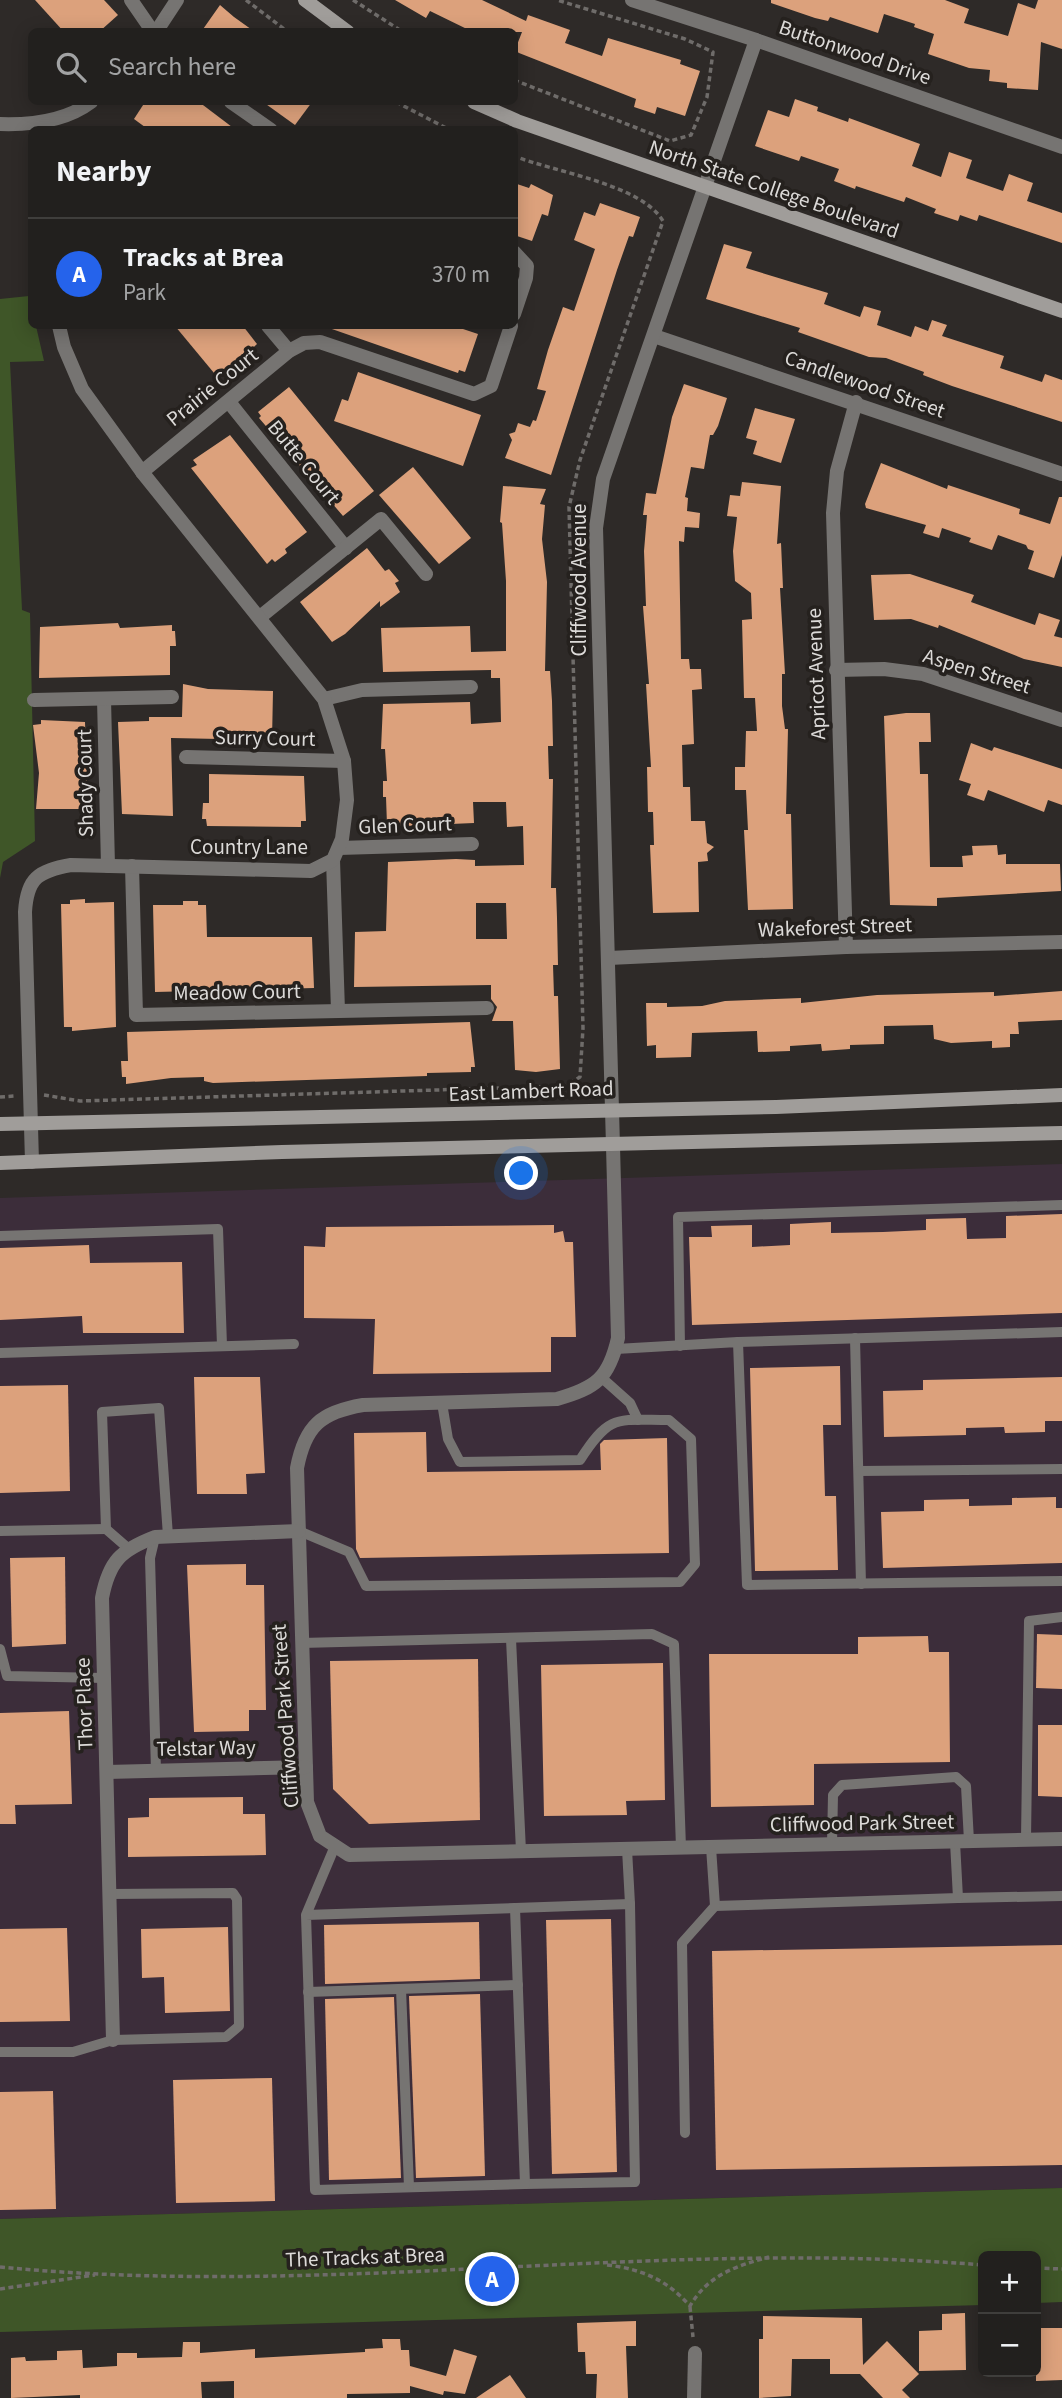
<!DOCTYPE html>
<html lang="en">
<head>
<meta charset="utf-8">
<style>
  body { margin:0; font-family:"Source Sans 3",sans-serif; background:#2a2827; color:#f1f3f6 }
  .controls { position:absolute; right:21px; bottom:21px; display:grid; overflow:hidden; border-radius:10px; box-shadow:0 4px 18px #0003 }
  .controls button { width:63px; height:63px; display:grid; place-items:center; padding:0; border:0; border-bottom:2px solid #3f3e3c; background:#22201e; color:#f1f3f6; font:35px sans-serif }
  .you { position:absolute; left:522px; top:1174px; width:24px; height:24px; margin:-18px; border:5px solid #fff; border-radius:50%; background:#1a73e8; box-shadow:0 0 0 10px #1a73e833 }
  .badge { display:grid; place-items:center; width:46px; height:46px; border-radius:50%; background:#2563eb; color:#fff; font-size:23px; font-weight:700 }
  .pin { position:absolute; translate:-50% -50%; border:4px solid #fff; box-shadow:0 2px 7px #0006 }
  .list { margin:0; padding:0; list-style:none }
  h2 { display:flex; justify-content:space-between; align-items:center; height:91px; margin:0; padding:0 28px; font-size:30px }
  h2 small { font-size:23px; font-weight:400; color:#a2a3a4 }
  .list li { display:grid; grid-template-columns:46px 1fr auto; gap:21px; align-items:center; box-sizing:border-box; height:112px; padding:0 28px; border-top:2px solid #3f3e3c }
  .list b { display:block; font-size:26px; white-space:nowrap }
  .list p { margin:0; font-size:23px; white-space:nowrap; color:#a2a3a4 }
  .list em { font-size:23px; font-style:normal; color:#a2a3a4 }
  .icon { flex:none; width:38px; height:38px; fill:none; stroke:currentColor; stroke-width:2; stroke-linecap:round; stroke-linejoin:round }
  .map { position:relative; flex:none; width:1062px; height:2398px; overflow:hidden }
  .search { position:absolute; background:#22201e; box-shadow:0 4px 18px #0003; left:28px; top:28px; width:490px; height:77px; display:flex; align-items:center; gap:18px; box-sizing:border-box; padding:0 24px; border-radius:10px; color:#a2a3a4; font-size:26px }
  .panel { position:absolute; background:#22201e; box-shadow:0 4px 18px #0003; left:28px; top:126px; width:490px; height:203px; border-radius:10px }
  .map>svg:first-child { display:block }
</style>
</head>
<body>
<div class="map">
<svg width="1062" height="2398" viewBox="0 0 1062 2398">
  <rect width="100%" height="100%" fill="#2e2a28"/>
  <polygon fill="#3c2d3a" points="1062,1164 1062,2188 0,2219 0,1198"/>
  <g fill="#3f5628">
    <polygon points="29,296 32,326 36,326 44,361 10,362 22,610 30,613 35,841 3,862 0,878 0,299"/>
    <polygon points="1062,2188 1062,2302 1036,2303 1036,2256 983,2256 983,2305 0,2332 0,2219"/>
  </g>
  <g fill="#dca17c" fill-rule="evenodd">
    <polygon points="35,0 104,0 118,15 99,32 64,32"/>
    <polygon points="395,0 482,0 526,21 528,15 570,30 565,43 602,56 608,38 681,60 680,64 700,71 685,116 657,107 655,114 634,107 636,99 519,53 515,50 522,32 473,32 430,11 426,18"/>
    <polygon points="771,0 945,0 969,9 964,23 1008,36 1018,3 1035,9 1038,0 1062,0 1062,49 1041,42 1038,90 1007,88 1007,83 989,81 990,70 969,68 928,54 934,34 914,27 915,24 884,14 878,33 830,17 828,21 815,18 771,3"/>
    <polygon points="220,5 234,17 255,32 201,32"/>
    <polygon points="795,99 818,107 817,111 848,122 849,118 920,144 912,166 941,177 949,152 972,160 966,178 1003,191 1009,174 1033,183 1027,201 1062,213 1062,243 979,215 977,221 960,215 958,221 934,213 936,209 906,197 904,202 856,186 855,189 834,181 839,169 801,156 799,161 755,146 768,110 789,117"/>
    <polygon points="145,102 199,102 236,130 149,130 134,119"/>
    <polygon points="263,102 312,102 295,125"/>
    <polygon points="514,183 529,188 531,184 553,195 548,216 542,214 532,241 514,235"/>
    <polygon points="600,203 640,217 633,237 629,236 617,270 551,475 505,458 512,440 509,434 515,432 518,423 530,427 533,420 536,421 546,391 537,389 548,350 563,307 574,311 595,249 574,240 584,212 595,216"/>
    <polygon points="724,244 752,252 746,268 828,293 824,304 860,317 864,306 881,311 877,325 911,337 915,326 928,331 932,320 947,325 942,336 1004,356 1000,368 1042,382 1045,374 1062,380 1062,422 952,386 923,375 924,372 886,358 869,357 798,332 800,328 706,299"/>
    <polygon points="175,326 243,326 257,344 219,379"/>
    <polygon points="330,326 454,326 478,334 465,372 459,370 458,373 329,328"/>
    <polygon points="358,372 481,415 463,466 334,421 342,399 348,401"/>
    <polygon points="684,384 727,398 718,426 713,435 710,435 704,469 691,467 685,497 688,498 687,511 700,513 699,528 685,527 684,542 679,541 681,659 689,659 690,669 701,669 702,689 692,690 694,744 682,745 683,787 690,787 691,821 705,821 707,843 714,847 707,853 708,861 698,862 699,912 653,913 650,845 654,845 653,812 648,812 647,767 651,767 646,684 649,684 643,606 646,606 644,551 647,515 643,515 646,493 656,494 672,417"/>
    <polygon points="289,387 374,491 343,516 259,418 261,416 258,412"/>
    <polygon points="755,408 795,419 781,463 753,454 757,441 746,438"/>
    <polygon points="230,435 307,532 285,549 287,553 275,562 272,559 267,564 191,468 197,465 193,460"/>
    <polygon points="881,463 947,489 948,485 1020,509 1019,514 1050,524 1059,497 1062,497 1062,555 1054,578 1028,569 1034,551 1028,549 1026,545 998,535 992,550 969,542 971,538 942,528 939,538 923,533 926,525 866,508 865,504"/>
    <polygon points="413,467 471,538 439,564 379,495"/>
    <polygon points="742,482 781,486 777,544 781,543 783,588 780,588 785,674 782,674 782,706 785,729 788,729 786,814 791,814 793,909 748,910 744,830 748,830 746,790 735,790 735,767 745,767 746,731 757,731 755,698 744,698 742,620 752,619 751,593 735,581 733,551 737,517 727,516 730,495 740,496"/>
    <path d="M503 486 546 489 540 504 545 505 542 539 547 582 545 671H550L552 701 553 746H548L549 779H553L551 888H556L557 918 558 965H553L554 996H558L560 1069 536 1072 515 1070 513 1021H492L497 1007 491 999V985L354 987 355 932 386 931 388 862 456 859 475 860V866L524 865 523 826 507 827 506 802H473L474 823 404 826 387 825 386 797H383V781H387L385 749H381L383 704 470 702 471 724 501 722 500 678H491V670L383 672 381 628 470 626 471 652 506 651V581L502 523 500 522ZM476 903H506L507 939H476Z"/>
    <polygon points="367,548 385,571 389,569 399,581 395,583 400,592 380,607 380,601 345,634 332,642 300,602"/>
    <polygon points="910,574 974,595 971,602 1035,625 1039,613 1060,620 1054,636 1062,638 1062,667 1024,659 939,625 938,628 911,619 874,620 871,575"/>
    <polygon points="118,623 120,628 172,625 172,631 175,631 176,646 170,646 170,675 39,678 40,627"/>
    <polygon points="183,684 208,689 273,691 272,740 171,738 173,816 122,814 118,722 149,721 149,717 182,717"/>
    <polygon points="906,713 930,713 931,742 919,742 920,774 928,774 930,867 963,867 962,856 973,855 972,846 997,845 998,855 1006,854 1006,864 1060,864 1061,891 937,898 937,906 890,905 884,716"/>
    <polygon points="41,720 85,722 88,809 36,809 39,773 33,725 41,724"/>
    <polygon points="971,743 992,751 994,747 1062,769 1062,805 1048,800 1044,812 988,790 984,801 967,795 971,784 959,780"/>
    <polygon points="209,774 304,776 306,821 301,821 301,827 207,826 206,819 202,819 203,803 209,803"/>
    <polygon points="85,899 85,903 114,902 116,1027 72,1031 72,1027 64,1027 61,904 70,904 70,900"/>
    <polygon points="183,901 198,901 198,905 206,905 207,937 312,937 314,988 155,992 153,905 183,905"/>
    <polygon points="1062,991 1062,1020 1018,1022 1019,1034 1010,1034 1010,1047 992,1048 992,1041 951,1043 934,1039 933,1025 884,1026 884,1044 850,1045 850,1049 822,1051 821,1044 790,1046 790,1051 758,1052 757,1031 692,1033 691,1057 656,1058 656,1045 647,1046 646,1003 667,1003 667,1007 702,1006 725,1001 801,998 801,1003 877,995 994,992 994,996"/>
    <polygon points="470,1022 475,1067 471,1067 471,1072 427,1073 427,1076 213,1083 204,1081 204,1077 171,1078 126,1084 126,1077 122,1077 121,1061 128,1061 127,1032"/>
    <polygon points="1062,1214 1062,1313 692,1325 689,1237 712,1237 711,1226 752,1225 752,1247 790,1245 790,1224 831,1222 831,1233 883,1232 926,1230 926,1219 966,1218 967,1239 1006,1238 1006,1216"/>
    <polygon points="554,1225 554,1233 563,1231 565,1242 573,1242 576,1337 551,1337 551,1372 373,1374 375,1319 304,1318 304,1246 325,1247 326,1227"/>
    <polygon points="89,1245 90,1263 182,1262 184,1333 83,1333 82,1316 0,1320 0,1248"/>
    <polygon points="840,1366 841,1425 823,1425 825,1496 836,1496 838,1570 755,1571 750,1368"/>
    <polygon points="194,1377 260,1377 265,1473 246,1474 247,1494 197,1494"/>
    <polygon points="1062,1377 1062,1421 1045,1421 1045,1432 1005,1433 1004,1427 966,1428 966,1435 884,1437 883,1391 923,1390 923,1380"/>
    <polygon points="68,1385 70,1491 0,1493 0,1386"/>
    <polygon points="426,1432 427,1472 601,1470 600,1444 604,1440 667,1438 669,1553 360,1558 356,1549 354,1433"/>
    <polygon points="1056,1497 1056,1508 1062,1508 1062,1563 883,1568 881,1512 924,1511 924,1500 969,1499 969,1506 1012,1505 1012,1498"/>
    <polygon points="65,1557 66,1644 12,1647 10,1558"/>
    <polygon points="246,1564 246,1585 264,1585 266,1710 249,1710 249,1731 194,1732 187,1565"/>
    <polygon points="1037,1634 1062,1635 1062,1689 1036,1688"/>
    <polygon points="928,1636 929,1652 949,1652 950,1762 814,1764 814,1805 711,1807 709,1654 858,1654 858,1637"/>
    <polygon points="478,1659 480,1820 369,1824 333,1789 330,1661"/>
    <polygon points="663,1663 665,1800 626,1801 627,1815 544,1816 541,1665"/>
    <polygon points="69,1711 72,1804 15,1805 16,1824 0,1824 0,1713"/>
    <polygon points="1038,1725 1062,1725 1062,1797 1038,1796"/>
    <polygon points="243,1797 243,1814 265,1814 266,1855 128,1857 128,1818 149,1817 149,1798"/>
    <polygon points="611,1919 617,2172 552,2174 546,1920"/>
    <polygon points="479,1922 480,1979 325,1984 324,1925"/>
    <polygon points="228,1927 230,2011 165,2013 164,1977 142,1978 141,1929"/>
    <polygon points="67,1928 70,2021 0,2022 0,1929"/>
    <polygon points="1062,1945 1062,2165 716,2170 712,1951"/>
    <polygon points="480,1994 485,2176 416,2178 409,1996"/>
    <polygon points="394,1997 401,2178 329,2180 325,1999"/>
    <polygon points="272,2078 275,2201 176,2203 173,2080"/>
    <polygon points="53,2091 56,2209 0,2210 0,2092"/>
    <polygon points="965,2313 966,2370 919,2371 919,2331 942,2330 942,2314"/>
    <polygon points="763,2316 862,2318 863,2365 887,2341 919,2374 902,2390 910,2398 883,2398 860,2374 830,2374 830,2359 792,2359 791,2396 759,2398 759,2339 763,2339"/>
    <polygon points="636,2321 636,2346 626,2346 628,2398 596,2398 597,2374 586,2374 585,2352 578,2352 577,2323"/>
    <polygon points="1036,2328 1062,2328 1062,2380 1036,2381"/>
    <polygon points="382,2339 400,2339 401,2350 409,2350 410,2366 446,2376 454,2349 477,2356 465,2394 444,2391 443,2395 410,2386 410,2393 347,2394 347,2398 234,2398 234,2381 201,2382 202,2398 80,2398 80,2395 11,2398 11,2358 25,2357 26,2361 57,2360 57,2351 82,2350 83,2368 117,2366 117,2353 137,2353 137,2358 182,2357 183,2342 200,2342 200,2353 255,2349 255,2358 365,2352 365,2349 383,2348"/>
    <polygon points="510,2375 526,2398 476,2398"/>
  </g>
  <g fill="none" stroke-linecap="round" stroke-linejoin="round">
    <g stroke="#6f6c6a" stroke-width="3.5" stroke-dasharray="5 3.5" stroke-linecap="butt">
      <polyline points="246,0 288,32"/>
      <polyline points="353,0 403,32"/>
      <polyline points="514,80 670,141 691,135 707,97 713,52 685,39 557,0"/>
      <polyline points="396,102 450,130"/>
      <path d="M44 1095 80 1101 565 1086 580 1077 583 1028 569 507 580 460 663 221C641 184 554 172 514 156"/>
      <polyline points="0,1097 15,1096"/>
      <path d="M607 2265C642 2269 667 2280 690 2306 708 2275 736 2266 769 2257"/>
      <path d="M0 2267C328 2299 656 2238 983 2265"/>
      <polyline points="1036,2268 1062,2269"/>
      <polyline points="0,2289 95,2275"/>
      <polyline points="690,2307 693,2337"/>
    </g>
    <g stroke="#767472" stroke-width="10">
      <polyline points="0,1236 218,1229 222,1346"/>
      <polyline points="855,1338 861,1584"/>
      <polyline points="738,1342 1062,1332"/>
      <polyline points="680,1346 678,1217 1062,1205"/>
      <polyline points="616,1349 738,1342 747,1585 1062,1581"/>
      <polyline points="0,1353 294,1344"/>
      <polyline points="602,1378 630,1403 638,1420"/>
      <polyline points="859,1471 1062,1469"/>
      <polyline points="0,1531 106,1529"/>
      <path d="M299 1531 349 1552 366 1586 680 1582 695 1564 691 1439 669 1420C617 1420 610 1413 580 1460L460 1462 448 1439 442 1403"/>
      <polyline points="155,1537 150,1558 156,1771"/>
      <polyline points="129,1549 106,1529 102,1412 159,1408 168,1536"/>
      <polyline points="511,1639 521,1851"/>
      <polyline points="301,1643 652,1634 674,1644 681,1848"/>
      <polyline points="0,1649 7,1676 104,1678"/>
      <polyline points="1026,1840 1029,1621 1062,1617"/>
      <polyline points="832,1844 833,1795 842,1785 956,1777 966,1786 969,1841"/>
      <polyline points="627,1849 630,1904"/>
      <polyline points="958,1898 1062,1896"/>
      <polyline points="715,1906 958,1898 955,1842"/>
      <polyline points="515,1908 630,1904 635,2182 525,2184"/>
      <polyline points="306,1915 515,1908 525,2184 315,2190 306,1915 335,1846"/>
      <polyline points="401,1989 409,2187"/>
      <polyline points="308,1992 518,1985"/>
      <polyline points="0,2052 73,2052 113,2040 226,2037 239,2026 237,1899 233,1893 110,1894"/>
      <polyline points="685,2133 682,1943 715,1906 711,1847"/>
    </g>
    <g stroke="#767472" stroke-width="14">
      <polyline points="131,0 153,32"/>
      <polyline points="632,0 756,40 1062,147"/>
      <polyline points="156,32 177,0"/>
      <polyline points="231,102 271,130"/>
      <path d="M0 124C31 125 66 121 91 102"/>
      <polyline points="514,252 527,266 526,278 514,314"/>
      <polyline points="268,326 289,351"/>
      <polyline points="654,336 1062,474"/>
      <polyline points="229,402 346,548"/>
      <polyline points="142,472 289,351 304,343 320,342 474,394 491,386 511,326"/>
      <polyline points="260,617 381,519 426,574"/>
      <polyline points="836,670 884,669 923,674 1062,720"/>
      <polyline points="104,699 108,866"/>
      <polyline points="324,699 362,690 471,687"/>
      <polyline points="34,700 172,697"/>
      <polyline points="186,757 344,761"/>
      <polyline points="339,848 472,844"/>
      <polyline points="333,860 338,1011"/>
      <polyline points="132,866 136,1015 487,1008"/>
      <polyline points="846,947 833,513 837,471 856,402"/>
      <polyline points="609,958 846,947 1062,942"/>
      <path d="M613 1146 618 1338C609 1378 596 1388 557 1399L363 1405C321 1412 305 1426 297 1468L307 1802 320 1836 349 1855 1062 1839"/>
      <path d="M32 1162 25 912C27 878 38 871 71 865L311 871 333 860 342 839 347 800 344 761 324 699 142 472 82 389 64 347 59 326"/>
      <polyline points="107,1772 306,1767"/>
      <path d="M113 2040 102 1598C109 1561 121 1550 155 1537L299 1531"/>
      <polyline points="694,2398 695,2353"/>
    </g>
    <polyline stroke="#767472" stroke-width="14" points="613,1146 596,528 603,479 756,40"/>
    <g stroke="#a09d9a" stroke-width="14">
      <polyline points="305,0 348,32"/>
      <polyline points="474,102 517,121 1062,311"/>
      <polyline points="0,1124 776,1107 1062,1095"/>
      <polyline points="0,1163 282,1152 1062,1133"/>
    </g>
  </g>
  <g text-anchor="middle" stroke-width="7" stroke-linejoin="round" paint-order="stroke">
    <g font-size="21" fill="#dcdad8" stroke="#25211e">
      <text transform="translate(855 52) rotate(19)" y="7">Buttonwood Drive</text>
      <text transform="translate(774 189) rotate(19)" y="7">North State College Boulevard</text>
      <text transform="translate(865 384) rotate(19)" y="7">Candlewood Street</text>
      <text transform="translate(212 387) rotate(-39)" y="7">Prairie Court</text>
      <text transform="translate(304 462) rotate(51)" y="7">Butte Court</text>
      <text transform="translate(579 580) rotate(-90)" y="7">Cliffwood Avenue</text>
      <text transform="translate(977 671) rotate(17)" y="7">Aspen Street</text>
      <text transform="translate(816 674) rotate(-92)" y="7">Apricot Avenue</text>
      <text transform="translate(265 738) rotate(1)" y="7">Surry Court</text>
      <text transform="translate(85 783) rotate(-91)" y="7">Shady Court</text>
      <text transform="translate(405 825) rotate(-2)" y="7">Glen Court</text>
      <text x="249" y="854">Country Lane</text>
      <text transform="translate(835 927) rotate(-2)" y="7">Wakeforest Street</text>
      <text transform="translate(237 992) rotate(-1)" y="7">Meadow Court</text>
      <text transform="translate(531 1091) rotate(-2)" y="7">East Lambert Road</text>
      <text transform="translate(84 1704) rotate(-92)" y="7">Thor Place</text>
      <text transform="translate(285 1716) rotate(-94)" y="7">Cliffwood Park Street</text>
      <text transform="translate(206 1748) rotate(-1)" y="7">Telstar Way</text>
      <text transform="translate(862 1823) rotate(-1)" y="7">Cliffwood Park Street</text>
      <text transform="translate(365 2257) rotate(-2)" y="7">The Tracks at Brea</text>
    </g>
  </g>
</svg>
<div class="controls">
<button>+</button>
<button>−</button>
</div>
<div class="you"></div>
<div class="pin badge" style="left:492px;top:2279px">A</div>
<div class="search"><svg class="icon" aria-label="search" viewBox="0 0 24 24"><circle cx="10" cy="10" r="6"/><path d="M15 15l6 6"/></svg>Search here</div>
<section class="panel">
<h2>Nearby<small></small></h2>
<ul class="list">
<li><span class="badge">A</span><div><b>Tracks at Brea</b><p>Park</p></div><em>370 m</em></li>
</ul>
</section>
</div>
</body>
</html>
